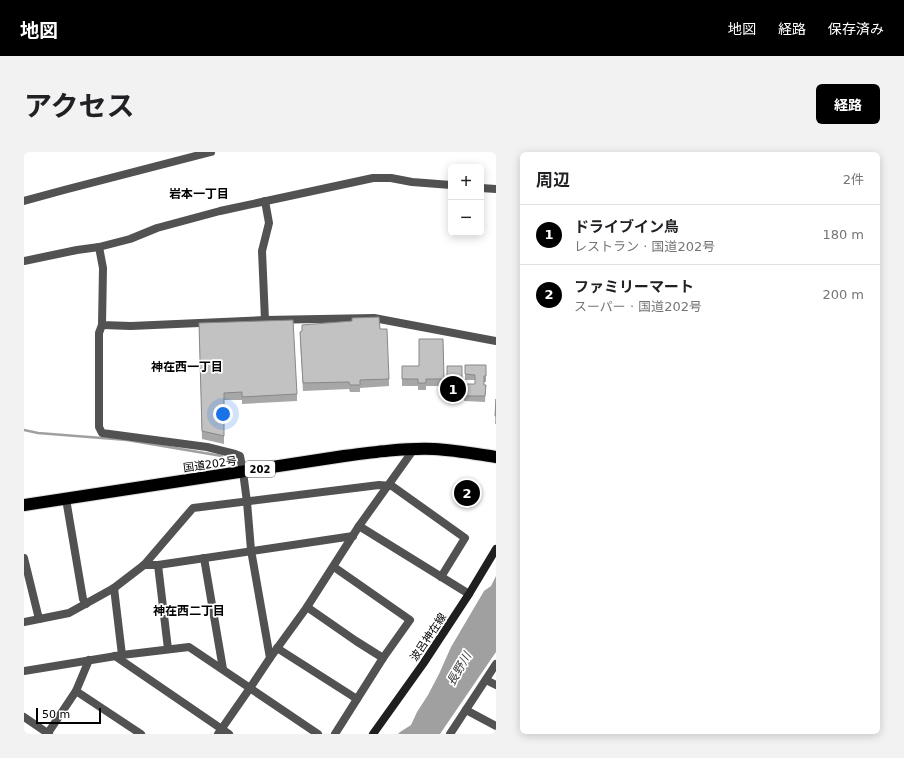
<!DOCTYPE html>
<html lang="ja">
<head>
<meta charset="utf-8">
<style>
  body { margin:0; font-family:"DejaVu Sans","Noto Sans JP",sans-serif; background:#f2f2f2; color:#202124 }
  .controls { position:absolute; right:12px; top:12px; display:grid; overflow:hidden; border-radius:6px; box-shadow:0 2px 10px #0003 }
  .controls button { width:36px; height:36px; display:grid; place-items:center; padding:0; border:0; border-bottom:1px solid #e0e0e0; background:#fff; color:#202124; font:20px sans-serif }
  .scale { position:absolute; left:12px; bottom:10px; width:65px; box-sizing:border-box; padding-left:4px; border:2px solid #000; border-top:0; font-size:11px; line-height:14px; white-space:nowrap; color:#000; -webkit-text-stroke:3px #fff; paint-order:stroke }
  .you { position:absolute; left:199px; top:262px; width:14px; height:14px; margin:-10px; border:3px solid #fff; border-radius:50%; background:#1a73e8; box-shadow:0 0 0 6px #1a73e833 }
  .badge { display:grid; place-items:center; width:26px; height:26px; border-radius:50%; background:#000; color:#fff; font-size:13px; font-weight:700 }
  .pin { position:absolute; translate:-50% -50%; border:2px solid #fff; box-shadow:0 1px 4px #0006 }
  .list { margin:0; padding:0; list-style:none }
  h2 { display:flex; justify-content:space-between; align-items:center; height:52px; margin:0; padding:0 16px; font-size:17px }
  h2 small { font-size:13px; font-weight:400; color:#757577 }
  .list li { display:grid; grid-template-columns:26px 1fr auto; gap:12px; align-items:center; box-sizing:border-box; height:60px; padding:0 16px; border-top:1px solid #e0e0e0 }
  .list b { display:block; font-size:15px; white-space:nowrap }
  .list p { margin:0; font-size:13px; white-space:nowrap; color:#757577 }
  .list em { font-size:13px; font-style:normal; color:#757577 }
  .map { position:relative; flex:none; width:472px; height:582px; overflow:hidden; border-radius:6px }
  header { display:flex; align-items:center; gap:24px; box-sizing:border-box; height:56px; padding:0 20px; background:#000; color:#fff }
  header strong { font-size:19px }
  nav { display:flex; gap:22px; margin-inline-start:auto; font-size:14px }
  .intro { display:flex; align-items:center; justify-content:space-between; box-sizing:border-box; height:96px; padding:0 24px }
  h1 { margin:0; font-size:28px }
  .button { padding:10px 18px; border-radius:6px; background:#000; color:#fff; font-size:14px; font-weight:700 }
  main { display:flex; gap:24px; padding:0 24px }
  aside { flex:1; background:#fff; border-radius:6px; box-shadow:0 2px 10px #0003 }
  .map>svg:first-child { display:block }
</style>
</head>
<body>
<header>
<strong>地図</strong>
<nav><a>地図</a><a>経路</a><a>保存済み</a></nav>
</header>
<div class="intro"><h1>アクセス</h1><a class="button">経路</a></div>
<main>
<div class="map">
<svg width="472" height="582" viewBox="0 0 472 582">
  <rect width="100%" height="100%" fill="#fff"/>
  <polygon fill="#a0a0a0" points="472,424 472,500 416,582 374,582 376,580 387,573 393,560 404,543 415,522 427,495 460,439 467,434"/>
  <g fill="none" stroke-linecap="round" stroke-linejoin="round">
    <polyline stroke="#a0a0a0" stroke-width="2.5" points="0,278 14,281 103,288 198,304"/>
    <defs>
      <path id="highway" d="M0 353 320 304C350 300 380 296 410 297 431 298 452 302 472 305"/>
    </defs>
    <use href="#highway" stroke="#dbdbdb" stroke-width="14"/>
    <g stroke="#525252" stroke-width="8">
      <polyline points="457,36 472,37"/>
      <polyline points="0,49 40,38 187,0"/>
      <polyline points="75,95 79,116 78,173 107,174 241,168 350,166 472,189"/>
      <polyline points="0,109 53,98 75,95 106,87 133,76 196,59 349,26 367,26 388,30 427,33"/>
      <polyline points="241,168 238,99 245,71 241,49"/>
      <polyline points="78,173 75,181 75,275 78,281 183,295 211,302 216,304 219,320 223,350 227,398 246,506 226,536 194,582"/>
      <polyline points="42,347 59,447 62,452"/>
      <polyline points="335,374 445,442"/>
      <polyline points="0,406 15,467"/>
      <polyline points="180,406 199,517"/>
      <polyline points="120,413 134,413 329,384"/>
      <polyline points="134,413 144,497"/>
      <polyline points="310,415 386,468 359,506 311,582"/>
      <polyline points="90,436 98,503"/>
      <polyline points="283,455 332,489 359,506"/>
      <polyline points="0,470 45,461 90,436 120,413 169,356 355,333 368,334 441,386 417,425"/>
      <polyline points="253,496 333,547"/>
      <polyline points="91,504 205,582"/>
      <polyline points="246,506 283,455 335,374 390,297"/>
      <polyline points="0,519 98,503 165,495 294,582"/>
      <polyline points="462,528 472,533"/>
      <polyline points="52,539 117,582"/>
      <polyline points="442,558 472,574"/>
      <polyline points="0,565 25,582"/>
      <polyline points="24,581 52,539 65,508"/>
      <polyline points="426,582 472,512"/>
    </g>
    <polyline stroke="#1f1f1f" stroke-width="8" points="349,582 399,512 445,442 472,397"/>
    <use href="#highway" stroke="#000" stroke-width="12"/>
  </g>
  <g fill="#a7a7a7">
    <polygon points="175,171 273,242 273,249 218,252 218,248 200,248 200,292 178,287"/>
    <polygon points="278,173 356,177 365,227 365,234 336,236 336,240 326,240 325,237 279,239 276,187 276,180 278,179"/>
    <polygon points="419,187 420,234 402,234 402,238 394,238 394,234 378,234 378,214 395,214"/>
    <polygon points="441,213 462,213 462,230 460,230 460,233 462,233 461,250 440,249 440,232 451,232 451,228 441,228"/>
    <rect x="423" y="214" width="15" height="31"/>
    <polygon points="472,247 472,272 471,272"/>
  </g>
  <g fill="#c2c2c2" stroke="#888">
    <polygon points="355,165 356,177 363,177 365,227 336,228 336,233 326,233 325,230 279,231 276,180 278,179 278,173 328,169 328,166"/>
    <polygon points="269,168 273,242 218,245 218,240 200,241 200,284 178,279 175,171"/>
    <polygon points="395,187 419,187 420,227 402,227 402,231 394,231 394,227 378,227 378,214 395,214"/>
    <polygon points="441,213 462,213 462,224 460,224 460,233 462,233 461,244 440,244 440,232 451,232 451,223 441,222"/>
    <polygon points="423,214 438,214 438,239 423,240"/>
    <polygon points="472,247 472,264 471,264"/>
  </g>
  <g text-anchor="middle" stroke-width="3.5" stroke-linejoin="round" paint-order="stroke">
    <rect fill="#fff" stroke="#4c4c4c" stroke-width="1" x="221" y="309" width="30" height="16" rx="3"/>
    <g font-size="10" font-weight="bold" fill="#000">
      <text x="236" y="321">202</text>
    </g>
    <g font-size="11" fill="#000" stroke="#fff">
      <text transform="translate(186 312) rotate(-8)" y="4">国道202号</text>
      <text transform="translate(404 485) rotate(-56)" y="4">波呂神在線</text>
    </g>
    <g font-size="12" font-weight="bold" fill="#000" stroke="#fff">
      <text x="175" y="46">岩本一丁目</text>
      <text x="163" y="219">神在西一丁目</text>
      <text x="165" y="463">神在西二丁目</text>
    </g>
    <g font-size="12" font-style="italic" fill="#414141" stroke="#fff">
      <text transform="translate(435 517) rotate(-60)" y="4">長野川</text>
    </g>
  </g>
</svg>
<div class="controls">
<button>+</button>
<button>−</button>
</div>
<div class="scale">50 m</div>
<div class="you"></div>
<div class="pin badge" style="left:429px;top:237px">1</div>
<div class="pin badge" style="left:443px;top:341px">2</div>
</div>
<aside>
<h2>周辺<small>2件</small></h2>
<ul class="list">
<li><span class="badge">1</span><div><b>ドライブイン鳥</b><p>レストラン · 国道202号</p></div><em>180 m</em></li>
<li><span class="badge">2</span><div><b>ファミリーマート</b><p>スーパー · 国道202号</p></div><em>200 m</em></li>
</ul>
</aside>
</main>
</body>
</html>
